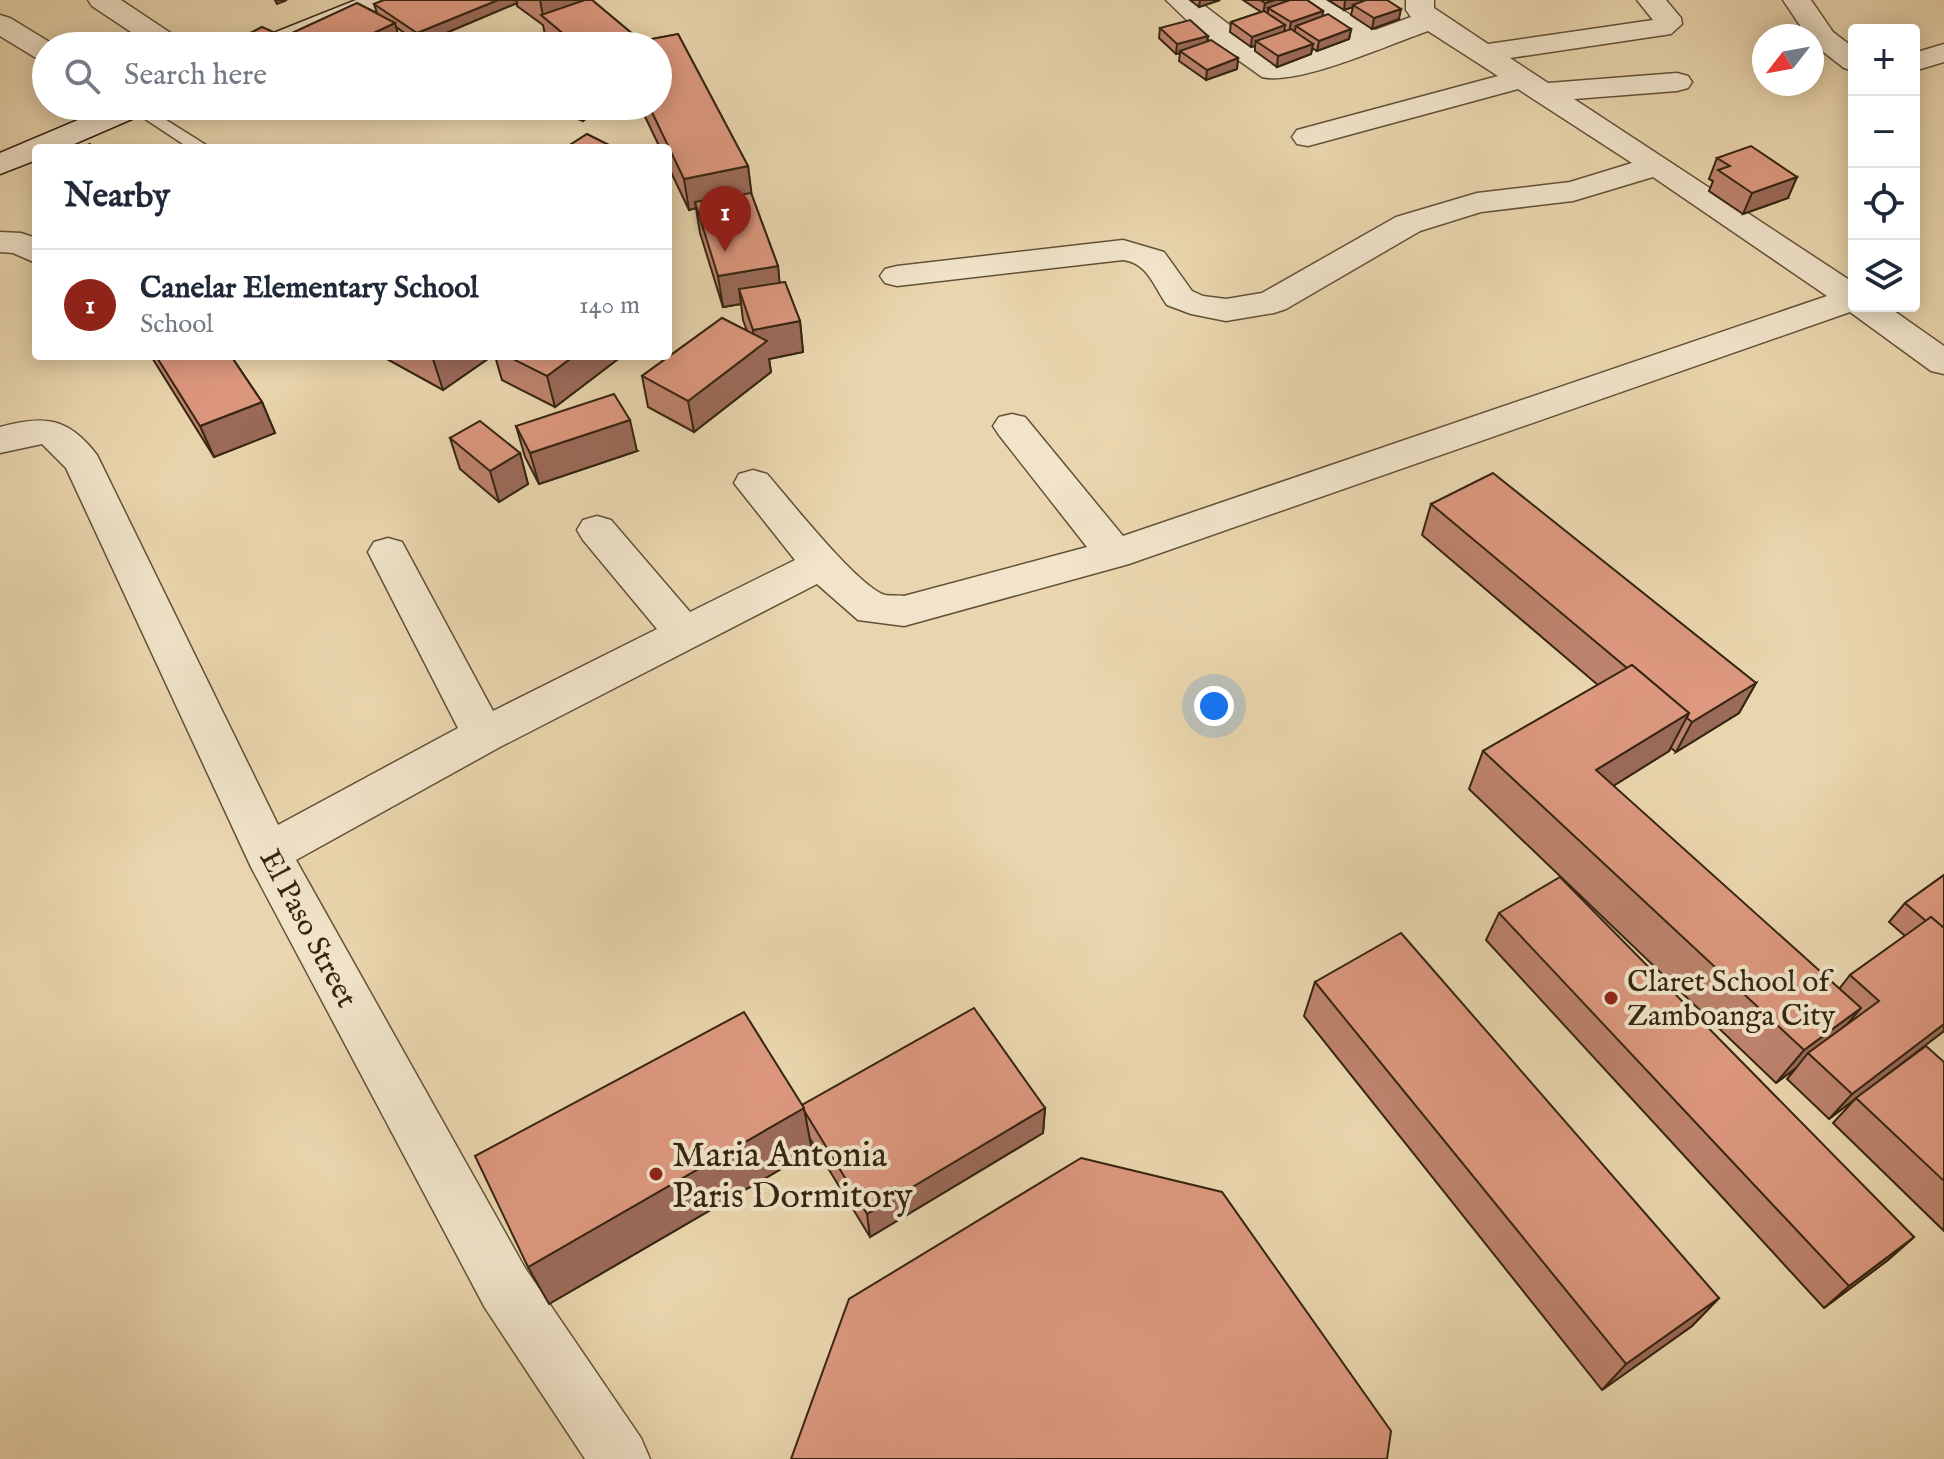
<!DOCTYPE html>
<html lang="en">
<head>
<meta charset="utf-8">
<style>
  body { margin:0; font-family:"IM FELL English",serif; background:#f6f6f7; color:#1f2937 }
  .controls { position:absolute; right:24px; top:24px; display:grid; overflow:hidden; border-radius:8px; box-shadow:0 4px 20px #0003 }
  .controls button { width:72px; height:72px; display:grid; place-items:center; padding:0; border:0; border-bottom:2px solid #e0e1e3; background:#fff; color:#1f2937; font:40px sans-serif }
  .compass { position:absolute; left:1752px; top:24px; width:72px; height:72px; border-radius:50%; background:#fff; box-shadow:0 4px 20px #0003; rotate:239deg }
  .you { position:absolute; left:1214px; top:706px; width:28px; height:28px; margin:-20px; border:6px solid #fff; border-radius:50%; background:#1a73e8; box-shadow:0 0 0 12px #1a73e833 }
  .badge { display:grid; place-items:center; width:52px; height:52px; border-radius:50%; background:#8f2418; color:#fff; font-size:26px; font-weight:700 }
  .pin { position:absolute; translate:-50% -66px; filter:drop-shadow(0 2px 4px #0008) }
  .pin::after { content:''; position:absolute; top:42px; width:28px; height:24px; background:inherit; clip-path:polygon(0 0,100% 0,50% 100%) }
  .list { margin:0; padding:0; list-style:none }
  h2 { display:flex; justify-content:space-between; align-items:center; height:104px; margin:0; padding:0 32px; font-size:34px }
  h2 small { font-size:26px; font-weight:400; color:#747a83 }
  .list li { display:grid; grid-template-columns:52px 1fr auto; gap:24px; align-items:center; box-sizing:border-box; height:112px; padding:0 32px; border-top:2px solid #e0e1e3 }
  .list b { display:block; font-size:30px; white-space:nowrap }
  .list p { margin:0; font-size:26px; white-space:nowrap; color:#747a83 }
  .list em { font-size:26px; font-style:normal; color:#747a83 }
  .icon { flex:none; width:44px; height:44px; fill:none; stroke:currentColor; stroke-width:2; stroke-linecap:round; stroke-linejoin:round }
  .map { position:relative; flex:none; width:1944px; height:1459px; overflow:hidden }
  .search { position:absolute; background:#fff; box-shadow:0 4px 20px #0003; left:32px; top:32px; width:640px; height:88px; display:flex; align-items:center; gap:20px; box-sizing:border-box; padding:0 28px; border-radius:44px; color:#747a83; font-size:30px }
  .panel { position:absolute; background:#fff; box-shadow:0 4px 20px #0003; left:32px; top:144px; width:640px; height:216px; border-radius:8px }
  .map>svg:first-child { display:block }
</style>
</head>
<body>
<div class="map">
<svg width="1944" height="1459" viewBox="0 0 1944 1459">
  <rect width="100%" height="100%" fill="#ead6ae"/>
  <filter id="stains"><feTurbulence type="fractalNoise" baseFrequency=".0025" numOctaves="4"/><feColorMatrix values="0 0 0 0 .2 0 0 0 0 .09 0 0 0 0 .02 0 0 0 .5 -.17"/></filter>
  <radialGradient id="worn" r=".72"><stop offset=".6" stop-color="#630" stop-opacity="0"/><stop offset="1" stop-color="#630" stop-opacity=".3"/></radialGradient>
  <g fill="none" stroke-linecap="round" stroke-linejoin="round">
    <defs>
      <polygon id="lane" points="144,106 206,145 208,148 189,148 127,107"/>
      <g id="street">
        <polygon points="88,0 121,0 181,40 186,46 152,46 92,6"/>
        <path d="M1166 0H1197L1278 62 1349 39 1296 6 1292 0H1326L1375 30 1411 17 1406 10V0H1434V8L1488 44 1653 20 1637 0H1666L1681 18 1682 24 1671 34 1510 58 1548 83 1677 73 1688 76 1692 82 1688 88 1677 91 1574 99 1854 283V306H1887L1944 346V374L1931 371 1850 312 1129 564 904 626 858 620 817 584 500 747 296 860 525 1268 641 1438 650 1459H585L485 1308 251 867 66 468 42 444 0 453V427C44 415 68 417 97 455L278 825 458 728 368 552 374 542 388 538 402 542 493 711 657 629 583 540 577 530 583 520 597 516 611 520 690 612 795 560 734 483 739 474 753 470 767 474C788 498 858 587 885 595 891 596 898 595 904 596L1087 547 999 435 993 426 999 417 1012 414 1025 417 1123 536 1827 296 1653 177 1573 201 1481 212 1420 231 1286 309 1274 313 1226 321 1191 314 1167 305C1154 287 1148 263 1123 260L897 286 885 283 880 276 885 269 897 266 1123 240 1164 252 1192 291 1203 296 1226 299 1262 293 1396 217 1477 193 1570 182 1632 163 1518 89 1308 146 1297 144 1292 137 1297 130 1498 76 1428 31C1390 44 1298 86 1262 77L1199 32Z"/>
        <polygon points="1783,0 1811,0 1833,32 1854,48 1854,71 1844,68 1813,44 1812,36 1807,36"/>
        <polygon points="0,15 10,18 56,46 46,46 46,61 36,58 0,36"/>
        <polygon points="1944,44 1944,62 1914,71 1914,53"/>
        <polygon points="0,232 21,233 36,238 36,263 13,253 0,252"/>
      </g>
      <g id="secondary">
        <polygon points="356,0 395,0 391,6 292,46 251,46 256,40"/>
        <polygon points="111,106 152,106 148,112 65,148 36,148 36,160 0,174 0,153"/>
      </g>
    </defs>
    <use href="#lane" stroke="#625138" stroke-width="3"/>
    <use href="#street" stroke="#625138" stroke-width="3"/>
    <use href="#secondary" stroke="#352511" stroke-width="3"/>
    <use href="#lane" fill="#f1e4ca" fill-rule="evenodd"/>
    <use href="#street" fill="#f1e4ca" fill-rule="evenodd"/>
    <use href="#secondary" fill="#f1e4ca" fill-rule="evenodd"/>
  </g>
  <g fill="#be836d" stroke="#352511" stroke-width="2">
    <polygon points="384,0 581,0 582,1 592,0 641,41 678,34 748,166 751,193 778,266 779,283 785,282 800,321 803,352 769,359 771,372 694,432 648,407 642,376 722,318 747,331 743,320 741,304 723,307 700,233 696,208 689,210 668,166 668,148 660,148 640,106 658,106 658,46 558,46 545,35 543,25 517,6 517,3 420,44 396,27 401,46 225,46 262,27 294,42 292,33 357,3 377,13 374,4"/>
    <polygon points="1190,0 1220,0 1199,7"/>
    <polygon points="1243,0 1307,0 1323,11 1322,16 1351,29 1349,39 1317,51 1312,48 1311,54 1277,67 1255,51 1255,46 1251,47 1230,32 1231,22 1261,12"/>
    <polygon points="1328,0 1387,0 1399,19 1372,29 1351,15 1353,7 1344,10"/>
    <polygon points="1160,28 1208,36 1207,41 1238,58 1237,69 1206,80 1179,61 1180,53 1176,54 1159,38"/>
    <polygon points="232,106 255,106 244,112"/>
    <polygon points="539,106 602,106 583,121"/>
    <polygon points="1717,158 1788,198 1743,214 1709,191 1713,181 1709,179"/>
    <polygon points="151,356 231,356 262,402 275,433 214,457"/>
    <polygon points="384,356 492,356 443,390 385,358"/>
    <polygon points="495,356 622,356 555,407 502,380"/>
    <polygon points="516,426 637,451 539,484 525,457"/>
    <polygon points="450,438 520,453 528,484 499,502 460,469"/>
    <polygon points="1431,504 1756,683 1739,713 1676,752 1671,748 1669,751 1613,786 1839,989 1850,975 1905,936 1889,922 1905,903 1944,875 1944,1031 1829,1119 1787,1079 1796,1068 1776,1083 1469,789 1483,751 1598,685 1422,535"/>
    <polygon points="1499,913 1914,1237 1888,1260 1824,1308 1486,940"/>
    <polygon points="1315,982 1719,1298 1692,1326 1602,1390 1304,1016"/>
    <polygon points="1944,1062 1944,1231 1833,1123 1856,1098"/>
    <polygon points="802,1105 1045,1108 1043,1133 870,1237 809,1137 812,1151 549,1304"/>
  </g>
  <g fill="#9b6a59" stroke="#352511" stroke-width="2">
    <polygon points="275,0 287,0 277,4"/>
    <polygon points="498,0 516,0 517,3 420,44 417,33"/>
    <polygon points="540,0 581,0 584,12 543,16"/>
    <polygon points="1200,0 1220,0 1199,7"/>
    <polygon points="1275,0 1294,0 1268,8 1268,12 1263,14 1265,3"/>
    <polygon points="1345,0 1370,0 1353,5 1353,7 1344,10"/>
    <polygon points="1401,9 1399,19 1372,29 1374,18"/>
    <polygon points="1323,11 1322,21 1296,26 1295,30 1289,33 1291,22"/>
    <polygon points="395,23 401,46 346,46"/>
    <polygon points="1285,25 1284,36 1256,41 1255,46 1251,47 1252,37"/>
    <polygon points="1351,29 1349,39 1317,51 1319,41"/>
    <polygon points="1208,36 1206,46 1180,51 1180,53 1176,54 1177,44"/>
    <polygon points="1313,44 1311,54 1277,67 1278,56"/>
    <polygon points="1238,58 1237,69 1206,80 1207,70"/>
    <polygon points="242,106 255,106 244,112"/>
    <polygon points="580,106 602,106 583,121"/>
    <polygon points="748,166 752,197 695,202 696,208 689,210 684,179"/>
    <polygon points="1797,177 1788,198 1743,214 1752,193"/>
    <polygon points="778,266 781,297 739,289 741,304 723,307 718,276"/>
    <polygon points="800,321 803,352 769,359 771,372 694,432 688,401 755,350 753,330"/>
    <polygon points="438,356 492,356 443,390 433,359"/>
    <polygon points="574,356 622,356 555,407 547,376"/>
    <polygon points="262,402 275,433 214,457 200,426"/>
    <polygon points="630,420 637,451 539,484 530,453"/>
    <polygon points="520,453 528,484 499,502 490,471"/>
    <polygon points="1756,683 1739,713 1676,752 1692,722"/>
    <polygon points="1689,713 1669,751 1578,808 1596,770"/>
    <polygon points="1861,1008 1832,1042 1808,1053 1796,1068 1776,1083 1804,1050"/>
    <polygon points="1944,1024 1944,1031 1829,1119 1852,1094"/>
    <polygon points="804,1108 812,1151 549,1304 528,1267"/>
    <polygon points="1045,1108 1043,1133 870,1237 867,1214"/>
    <polygon points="1914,1237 1888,1260 1824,1308 1849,1286"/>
    <polygon points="1719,1298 1692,1326 1602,1390 1626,1364"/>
  </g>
  <g fill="#dd987f" stroke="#352511" stroke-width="2">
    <polygon points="384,0 498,0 417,33 374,4"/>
    <polygon points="585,0 592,0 641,41 620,45 620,46 578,46 541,15"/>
    <polygon points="1260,0 1275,0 1265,3"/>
    <polygon points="1290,0 1307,0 1323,11 1291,22 1268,8"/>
    <polygon points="1366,0 1387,0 1401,9 1374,18 1353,5"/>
    <polygon points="357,3 395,23 346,46 315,46 292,33"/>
    <polygon points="1264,11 1285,25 1252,37 1231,22"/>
    <polygon points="1328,14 1351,29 1319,41 1296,26"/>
    <polygon points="1190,20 1208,36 1177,44 1160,28"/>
    <polygon points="262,27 302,45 300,46 225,46"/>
    <polygon points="1291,29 1313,44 1278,56 1256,41"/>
    <polygon points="678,34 748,166 684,179 649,106 658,106 658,46 620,46 620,45"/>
    <polygon points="1211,40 1238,58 1207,70 1180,51"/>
    <polygon points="587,134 615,148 565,148"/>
    <polygon points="90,144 95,148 79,148"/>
    <polygon points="1751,146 1797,177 1752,193 1718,170 1730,166 1717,158"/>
    <polygon points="751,193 778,266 718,276 695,202"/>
    <polygon points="785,282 800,321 753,330 739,289"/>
    <polygon points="722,318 767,341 688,401 642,376"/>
    <polygon points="156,356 231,356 262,402 200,426"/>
    <polygon points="507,356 574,356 547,376"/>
    <polygon points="614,394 630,420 530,453 516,426"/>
    <polygon points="480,421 520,453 490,471 450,438"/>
    <polygon points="1493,473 1756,683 1692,722 1687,718 1689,713 1632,665 1627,668 1431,504"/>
    <polygon points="1632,665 1689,713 1596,770 1861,1008 1804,1050 1483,751"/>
    <polygon points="1944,875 1944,928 1931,917 1926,921 1905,903"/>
    <polygon points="1560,877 1914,1237 1849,1286 1499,913"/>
    <polygon points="1931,917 1944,928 1944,1024 1852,1094 1808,1053 1879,1001 1850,975"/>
    <polygon points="1401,933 1719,1298 1626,1364 1315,982"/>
    <polygon points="974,1008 1045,1108 867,1214 805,1112 802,1105"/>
    <polygon points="744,1012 804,1108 528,1267 475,1156"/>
    <polygon points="1926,1046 1944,1062 1944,1181 1856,1098"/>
    <polygon points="1081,1158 1222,1192 1391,1431 1387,1459 791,1459 849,1299"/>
  </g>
  <g fill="#8f2418" stroke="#f1e4ca" stroke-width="3">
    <circle cx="1611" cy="998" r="8"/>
    <circle cx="656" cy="1174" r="8"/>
  </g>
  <g text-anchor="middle" stroke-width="8" stroke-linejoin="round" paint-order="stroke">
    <g font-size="30" fill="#352511" stroke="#f1e4ca">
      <text transform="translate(309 928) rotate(62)" y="10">El Paso Street</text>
    </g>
    <g font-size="30" fill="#352511" stroke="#f1e4ca" text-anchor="start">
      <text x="1627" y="991">Claret School of<tspan x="1627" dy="34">Zamboanga City</tspan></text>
    </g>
    <g font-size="36" fill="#352511" stroke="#f1e4ca" text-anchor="start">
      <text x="672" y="1166">Maria Antonia<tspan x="672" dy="41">Paris Dormitory</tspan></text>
    </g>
  </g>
  <rect width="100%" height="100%" filter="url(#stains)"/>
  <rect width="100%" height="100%" fill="url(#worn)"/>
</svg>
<div class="controls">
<button>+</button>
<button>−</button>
<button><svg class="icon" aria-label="locate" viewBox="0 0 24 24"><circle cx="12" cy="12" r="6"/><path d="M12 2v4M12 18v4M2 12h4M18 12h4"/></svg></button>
<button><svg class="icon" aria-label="layers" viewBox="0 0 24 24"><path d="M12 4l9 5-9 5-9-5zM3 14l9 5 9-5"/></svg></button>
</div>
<svg class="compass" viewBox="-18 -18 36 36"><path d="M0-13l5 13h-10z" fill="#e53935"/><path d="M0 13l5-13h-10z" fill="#747a83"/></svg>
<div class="you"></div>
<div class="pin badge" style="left:725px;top:252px">1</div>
<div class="search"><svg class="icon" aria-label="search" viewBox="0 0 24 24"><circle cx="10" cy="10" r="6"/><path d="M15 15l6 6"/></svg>Search here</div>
<section class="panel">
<h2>Nearby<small></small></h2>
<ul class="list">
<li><span class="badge">1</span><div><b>Canelar Elementary School</b><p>School</p></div><em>140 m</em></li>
</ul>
</section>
</div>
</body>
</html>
